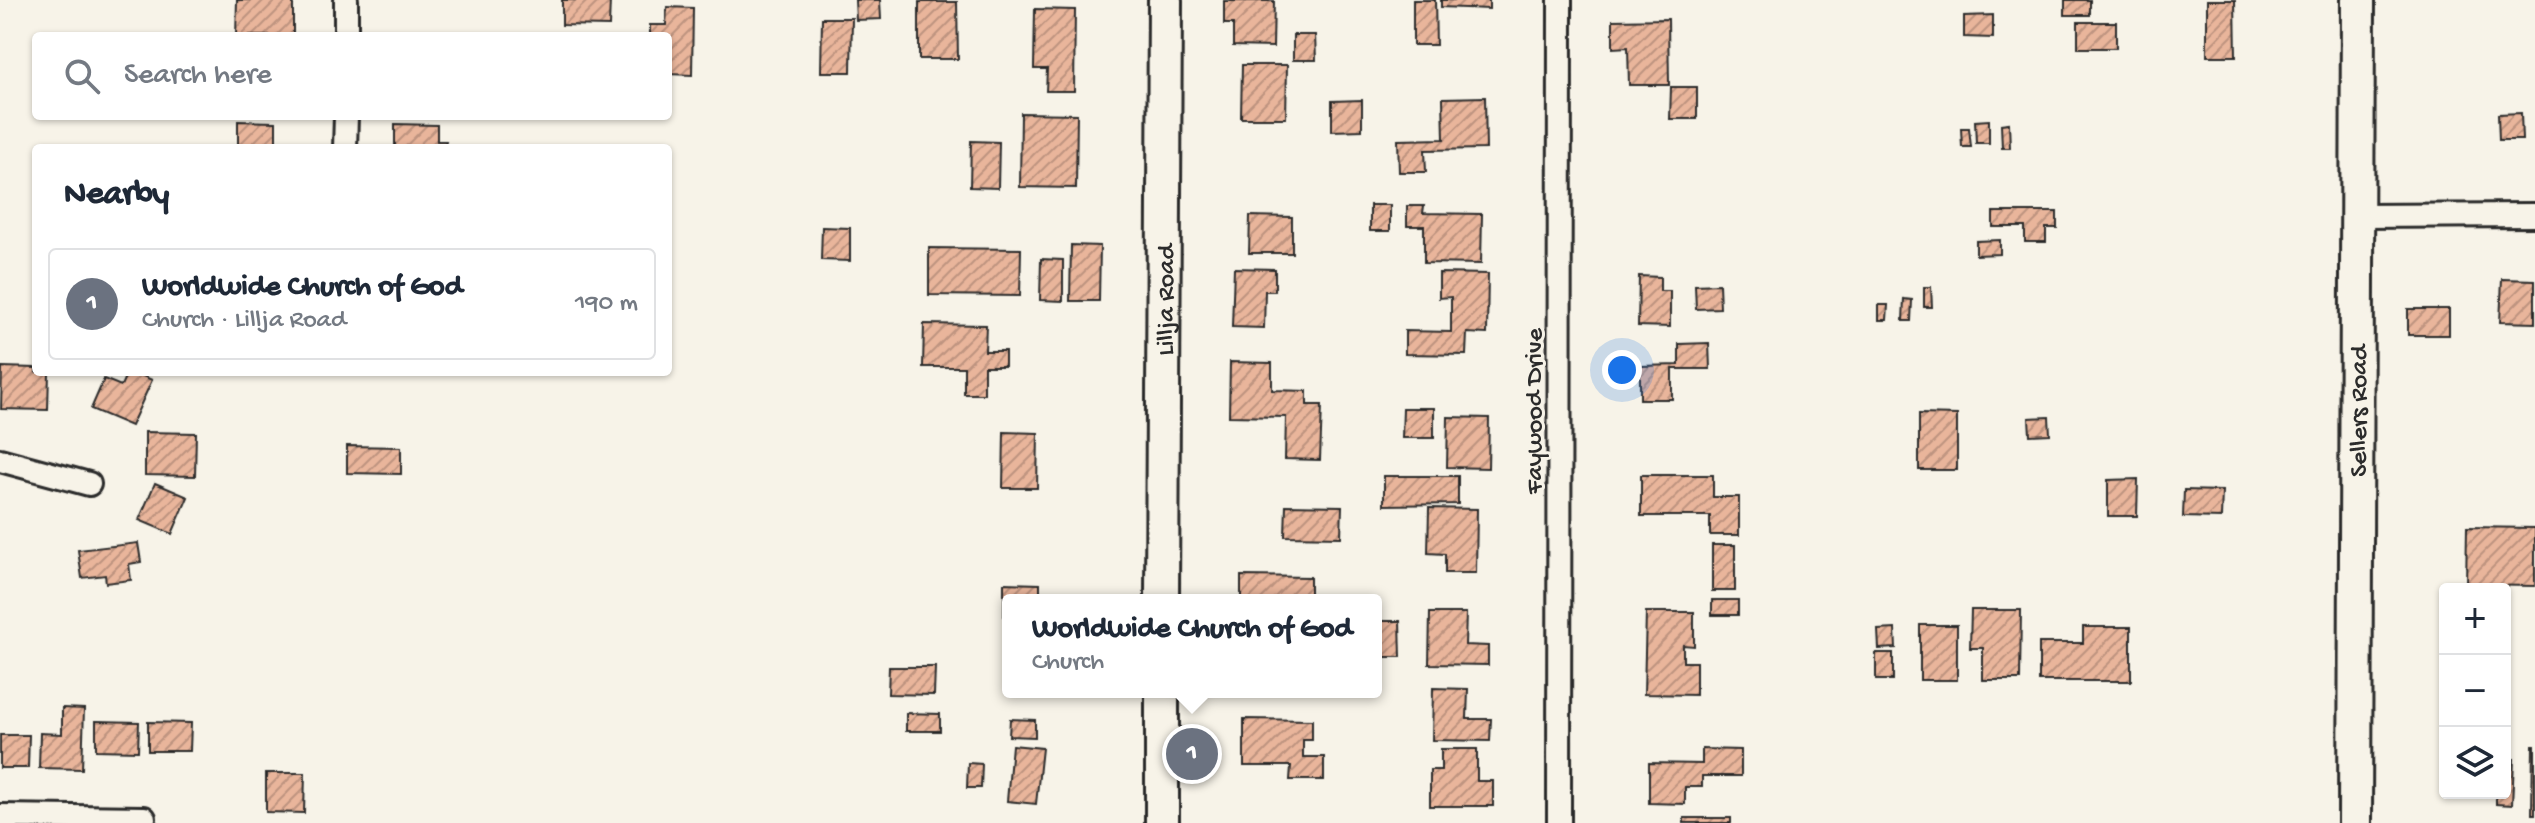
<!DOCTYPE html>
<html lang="en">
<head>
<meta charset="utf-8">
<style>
  body { margin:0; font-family:"Gochi Hand",sans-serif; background:#f2f2f3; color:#1f2937 }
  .controls { position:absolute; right:24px; bottom:24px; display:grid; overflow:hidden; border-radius:8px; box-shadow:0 2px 6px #0004 }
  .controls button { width:72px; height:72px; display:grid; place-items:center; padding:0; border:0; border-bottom:2px solid #e0e1e3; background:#fff; color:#1f2937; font:40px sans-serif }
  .you { position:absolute; left:1622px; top:370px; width:28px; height:28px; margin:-20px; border:6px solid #fff; border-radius:50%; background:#1a73e8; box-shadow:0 0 0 12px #1a73e833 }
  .badge { display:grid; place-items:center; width:52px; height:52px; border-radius:50%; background:#b45309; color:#fff; font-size:26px; font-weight:700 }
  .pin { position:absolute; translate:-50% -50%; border:4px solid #fff; box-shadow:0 2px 8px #0006 }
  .popup { position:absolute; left:1002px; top:594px; width:380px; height:104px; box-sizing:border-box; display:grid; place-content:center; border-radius:8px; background:#fff; filter:drop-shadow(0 2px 6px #0005); font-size:26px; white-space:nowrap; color:#747a83 }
  .popup b { font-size:30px; color:#1f2937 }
  .popup::after { content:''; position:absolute; left:50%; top:100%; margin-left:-16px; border:16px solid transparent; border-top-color:#fff }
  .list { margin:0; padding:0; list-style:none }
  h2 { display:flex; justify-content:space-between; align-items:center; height:104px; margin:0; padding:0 32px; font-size:34px }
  h2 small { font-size:26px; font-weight:400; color:#747a83 }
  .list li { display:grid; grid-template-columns:52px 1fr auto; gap:24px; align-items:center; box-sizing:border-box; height:112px; margin:0 16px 16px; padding:0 16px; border:2px solid #e0e1e3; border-radius:8px }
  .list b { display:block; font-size:30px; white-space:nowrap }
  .list p { margin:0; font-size:26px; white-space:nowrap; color:#747a83 }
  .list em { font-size:26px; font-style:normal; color:#747a83 }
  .icon { flex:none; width:44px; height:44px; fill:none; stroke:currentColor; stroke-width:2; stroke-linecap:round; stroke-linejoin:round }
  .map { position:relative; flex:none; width:2535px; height:823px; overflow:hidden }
  .search { position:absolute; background:#fff; box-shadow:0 2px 6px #0004; left:32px; top:32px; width:640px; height:88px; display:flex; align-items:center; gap:20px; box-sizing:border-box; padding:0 28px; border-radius:8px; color:#747a83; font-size:30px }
  .panel { position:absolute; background:#fff; box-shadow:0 2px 6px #0004; left:32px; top:144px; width:640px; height:232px; border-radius:8px }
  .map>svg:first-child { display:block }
</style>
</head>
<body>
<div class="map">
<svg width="2535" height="823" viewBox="0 0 2535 823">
  <defs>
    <pattern id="building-hatch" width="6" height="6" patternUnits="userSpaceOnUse" patternTransform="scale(2)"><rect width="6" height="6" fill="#e9b59b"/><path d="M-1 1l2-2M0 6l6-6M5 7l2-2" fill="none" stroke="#bd937f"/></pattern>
  </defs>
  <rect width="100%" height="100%" fill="#f7f3e8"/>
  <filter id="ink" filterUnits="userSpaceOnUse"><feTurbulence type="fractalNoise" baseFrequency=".0125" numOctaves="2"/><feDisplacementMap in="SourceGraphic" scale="16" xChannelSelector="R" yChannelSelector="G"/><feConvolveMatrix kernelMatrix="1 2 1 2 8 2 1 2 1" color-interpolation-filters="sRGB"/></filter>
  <g filter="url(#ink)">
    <g fill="url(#building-hatch)" stroke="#2b2b2b" stroke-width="2">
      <polygon points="237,0 293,0 293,36 236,36"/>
      <polygon points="562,0 610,0 609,26 562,25"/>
      <polygon points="855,0 880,0 881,19 856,20"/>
      <polygon points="1413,0 1435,0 1436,45 1413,45"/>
      <polygon points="1441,0 1489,0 1489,9 1441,7"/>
      <rect x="2065" y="0" width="25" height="15"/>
      <polygon points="2207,0 2235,0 2236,56 2207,56"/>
      <polygon points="1224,1 1274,1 1273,47 1233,46 1233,24 1224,24"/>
      <polygon points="919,2 957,2 958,59 919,59"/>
      <polygon points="667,7 693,8 692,75 668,74 668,36 650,36 650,25 666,25"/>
      <polygon points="1035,9 1075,10 1074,91 1046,91 1047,69 1034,69"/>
      <polygon points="1993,15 1993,38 1964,37 1964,16"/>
      <polygon points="822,18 852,18 851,72 821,72"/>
      <polygon points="1668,19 1669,85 1629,85 1628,47 1613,48 1613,20"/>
      <rect x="2078" y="22" width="38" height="26"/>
      <polygon points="1293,35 1315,35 1316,60 1293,60"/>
      <polygon points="1242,65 1287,65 1286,118 1241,118"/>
      <polygon points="1671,87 1697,87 1697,119 1670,119"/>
      <polygon points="1485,97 1486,149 1425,150 1426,172 1399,172 1398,140 1444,139 1443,98"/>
      <polygon points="1362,100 1362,130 1332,131 1332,101"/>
      <polygon points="1021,113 1077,114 1076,188 1020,187"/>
      <polygon points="2521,113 2522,140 2499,140 2498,114"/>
      <polygon points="1989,120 1989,143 1976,143 1975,121"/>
      <polygon points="238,121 276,122 276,148 238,148"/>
      <polygon points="2009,123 2010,148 2002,148 2001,124"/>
      <polygon points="395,124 437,125 437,141 446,141 445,148 395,148"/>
      <polygon points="1961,128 1969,128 1971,147 1962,147"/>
      <polygon points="971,141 999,142 998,188 970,187"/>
      <rect x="1370" y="205" width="20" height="26"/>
      <polygon points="1407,206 1424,206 1423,213 1482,214 1481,264 1424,263 1424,226 1407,226"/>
      <polygon points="1993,212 2057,212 2057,228 2046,228 2046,242 2025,242 2025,227 1993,227"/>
      <polygon points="1250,216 1292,217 1292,253 1249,253"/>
      <polygon points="822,227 850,228 850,261 821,260"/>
      <polygon points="2000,240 2000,254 1976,255 1976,241"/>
      <polygon points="1071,245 1100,246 1099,301 1070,301"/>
      <polygon points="929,248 1021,249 1020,296 929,295"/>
      <polygon points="1041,259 1063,260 1063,301 1040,300"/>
      <polygon points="1234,268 1275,269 1275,291 1265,291 1264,328 1232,327"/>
      <polygon points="1439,273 1488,274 1487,334 1467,333 1466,355 1405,354 1405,331 1451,332 1451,297 1439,298"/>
      <polygon points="1639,276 1660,277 1660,291 1670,291 1670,327 1638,326"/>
      <polygon points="2502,279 2535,280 2535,323 2500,322"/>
      <polygon points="1719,284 1720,308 1696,309 1695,285"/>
      <polygon points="1924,287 1931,287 1932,307 1924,307"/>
      <polygon points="1904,299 1912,300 1911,321 1903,321"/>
      <polygon points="1879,305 1888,305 1887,320 1879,320"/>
      <rect x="2408" y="309" width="41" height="26"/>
      <polygon points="924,324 986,325 985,351 1005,351 1005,366 984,366 984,394 964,394 964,367 923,367"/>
      <polygon points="1709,343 1710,369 1672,369 1672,399 1640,399 1640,366 1679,365 1679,344"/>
      <polygon points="1230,362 1272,363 1272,390 1307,391 1307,405 1322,405 1320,460 1285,459 1286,417 1229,416"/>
      <polygon points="2,367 36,368 36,372 49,372 48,410 1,409"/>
      <polygon points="127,372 134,372 152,380 131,426 91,409 104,379 121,386"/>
      <polygon points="1403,408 1434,408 1434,438 1402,438"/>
      <polygon points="1919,414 1957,415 1957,470 1919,470"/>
      <polygon points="1448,417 1489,418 1488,468 1447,467"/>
      <polygon points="2049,417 2050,434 2030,435 2029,418"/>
      <polygon points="145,432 196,433 195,476 145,475"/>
      <polygon points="1004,432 1038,433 1037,488 1003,488"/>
      <polygon points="347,446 401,447 401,474 347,473"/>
      <polygon points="1641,475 1713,475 1713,497 1739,497 1739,535 1710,535 1710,516 1641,516"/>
      <polygon points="1384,476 1458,476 1458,504 1384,505"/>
      <polygon points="2138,479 2137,516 2108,516 2108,480"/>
      <polygon points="155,483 188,497 172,534 139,520"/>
      <polygon points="2184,490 2222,491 2221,518 2183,517"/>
      <polygon points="1286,505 1342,506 1341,537 1285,536"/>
      <polygon points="1429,508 1477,509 1476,573 1445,573 1445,554 1428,553"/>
      <polygon points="2467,527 2535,528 2535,586 2466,585"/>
      <polygon points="138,543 141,562 129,564 131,580 106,583 105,575 82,578 78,550"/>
      <rect x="1712" y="545" width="23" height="46"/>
      <polygon points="1241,576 1310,577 1310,600 1241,600"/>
      <polygon points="1004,583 1040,584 1040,600 1008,600 1008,668 1004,668"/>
      <rect x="1712" y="600" width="26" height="15"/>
      <polygon points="1971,610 2021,610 2020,680 1983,680 1983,648 1970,648"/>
      <polygon points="1646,612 1694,612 1694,646 1683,645 1683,662 1696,662 1696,695 1644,694"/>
      <polygon points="1430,613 1466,613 1465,645 1488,646 1488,665 1429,664"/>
      <polygon points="1378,621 1400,621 1401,657 1378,657"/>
      <rect x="1920" y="625" width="37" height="55"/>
      <polygon points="2083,627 2131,627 2131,681 2039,681 2039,643 2083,643"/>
      <polygon points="1895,629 1896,648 1879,649 1878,630"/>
      <rect x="1876" y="653" width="17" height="27"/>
      <polygon points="889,667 935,667 934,695 888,694"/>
      <polygon points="1433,688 1468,689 1467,719 1491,719 1490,741 1432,740"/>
      <polygon points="62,708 84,709 82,769 39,768 40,733 62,734"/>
      <polygon points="906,713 940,714 940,731 906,731"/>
      <polygon points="1010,719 1035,720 1035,737 1009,736"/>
      <polygon points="1244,719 1312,720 1312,740 1303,740 1303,757 1324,757 1324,780 1290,780 1291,766 1244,766"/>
      <polygon points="96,721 139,722 138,751 96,750"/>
      <polygon points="148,722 191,723 190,751 148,751"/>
      <polygon points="0,735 29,735 28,768 0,768"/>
      <polygon points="1012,745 1042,748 1036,804 1007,801"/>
      <polygon points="2533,745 2535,745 2535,814 2532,814"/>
      <polygon points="1441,749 1477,749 1477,781 1493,781 1493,806 1430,806 1430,770 1441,770"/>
      <polygon points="1702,749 1741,750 1741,776 1702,776 1702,787 1685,787 1685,804 1649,803 1649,763 1702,764"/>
      <polygon points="2505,759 2514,759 2512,805 2496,804 2496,793 2505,793"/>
      <polygon points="968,763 982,764 981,788 967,788"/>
      <polygon points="266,773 305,773 304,813 266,812"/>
      <rect x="1684" y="818" width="47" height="5"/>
    </g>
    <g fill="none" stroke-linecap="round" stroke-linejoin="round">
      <defs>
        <g id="street">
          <polyline points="346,36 346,0"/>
          <polyline points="345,148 346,116"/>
          <polyline points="2357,216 2535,215"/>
          <polyline points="0,460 89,484"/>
          <polyline points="0,816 144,818"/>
          <polyline points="1559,823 1560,0"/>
        </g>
        <g id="secondary">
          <path id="s1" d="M1162 600 1165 0"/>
          <polyline points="1162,823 1162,692"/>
          <path id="s2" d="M2355 823 2358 0"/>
        </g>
      </defs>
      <use href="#street" stroke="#2b2b2b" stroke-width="28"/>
      <use href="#secondary" stroke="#2b2b2b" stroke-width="38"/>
      <use href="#street" stroke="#f7f3e8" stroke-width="22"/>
      <use href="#secondary" stroke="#f7f3e8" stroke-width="32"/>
    </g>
  </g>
  <g text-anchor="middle" stroke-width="6" stroke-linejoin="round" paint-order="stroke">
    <g font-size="26" fill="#2b2b2b" stroke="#f7f3e8">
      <text dy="9" stroke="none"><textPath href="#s1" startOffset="300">Lillja Road</textPath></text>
      <text transform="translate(1532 411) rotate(-90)" y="9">Faywood Drive</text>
      <text dy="9" stroke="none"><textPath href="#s2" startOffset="412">Sellers Road</textPath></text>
    </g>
  </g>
</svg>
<div class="controls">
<button>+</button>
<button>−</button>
<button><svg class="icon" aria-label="layers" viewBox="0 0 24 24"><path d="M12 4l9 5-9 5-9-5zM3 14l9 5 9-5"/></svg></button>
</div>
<div class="you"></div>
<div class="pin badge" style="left:1192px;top:754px;background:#6b7280">1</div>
<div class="popup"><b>Worldwide Church of God</b>Church</div>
<div class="search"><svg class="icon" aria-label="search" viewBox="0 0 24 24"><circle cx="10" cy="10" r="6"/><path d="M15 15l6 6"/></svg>Search here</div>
<section class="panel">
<h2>Nearby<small></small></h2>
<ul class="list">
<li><span class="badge" style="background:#6b7280">1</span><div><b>Worldwide Church of God</b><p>Church · Lillja Road</p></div><em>190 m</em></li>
</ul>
</section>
</div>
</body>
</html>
